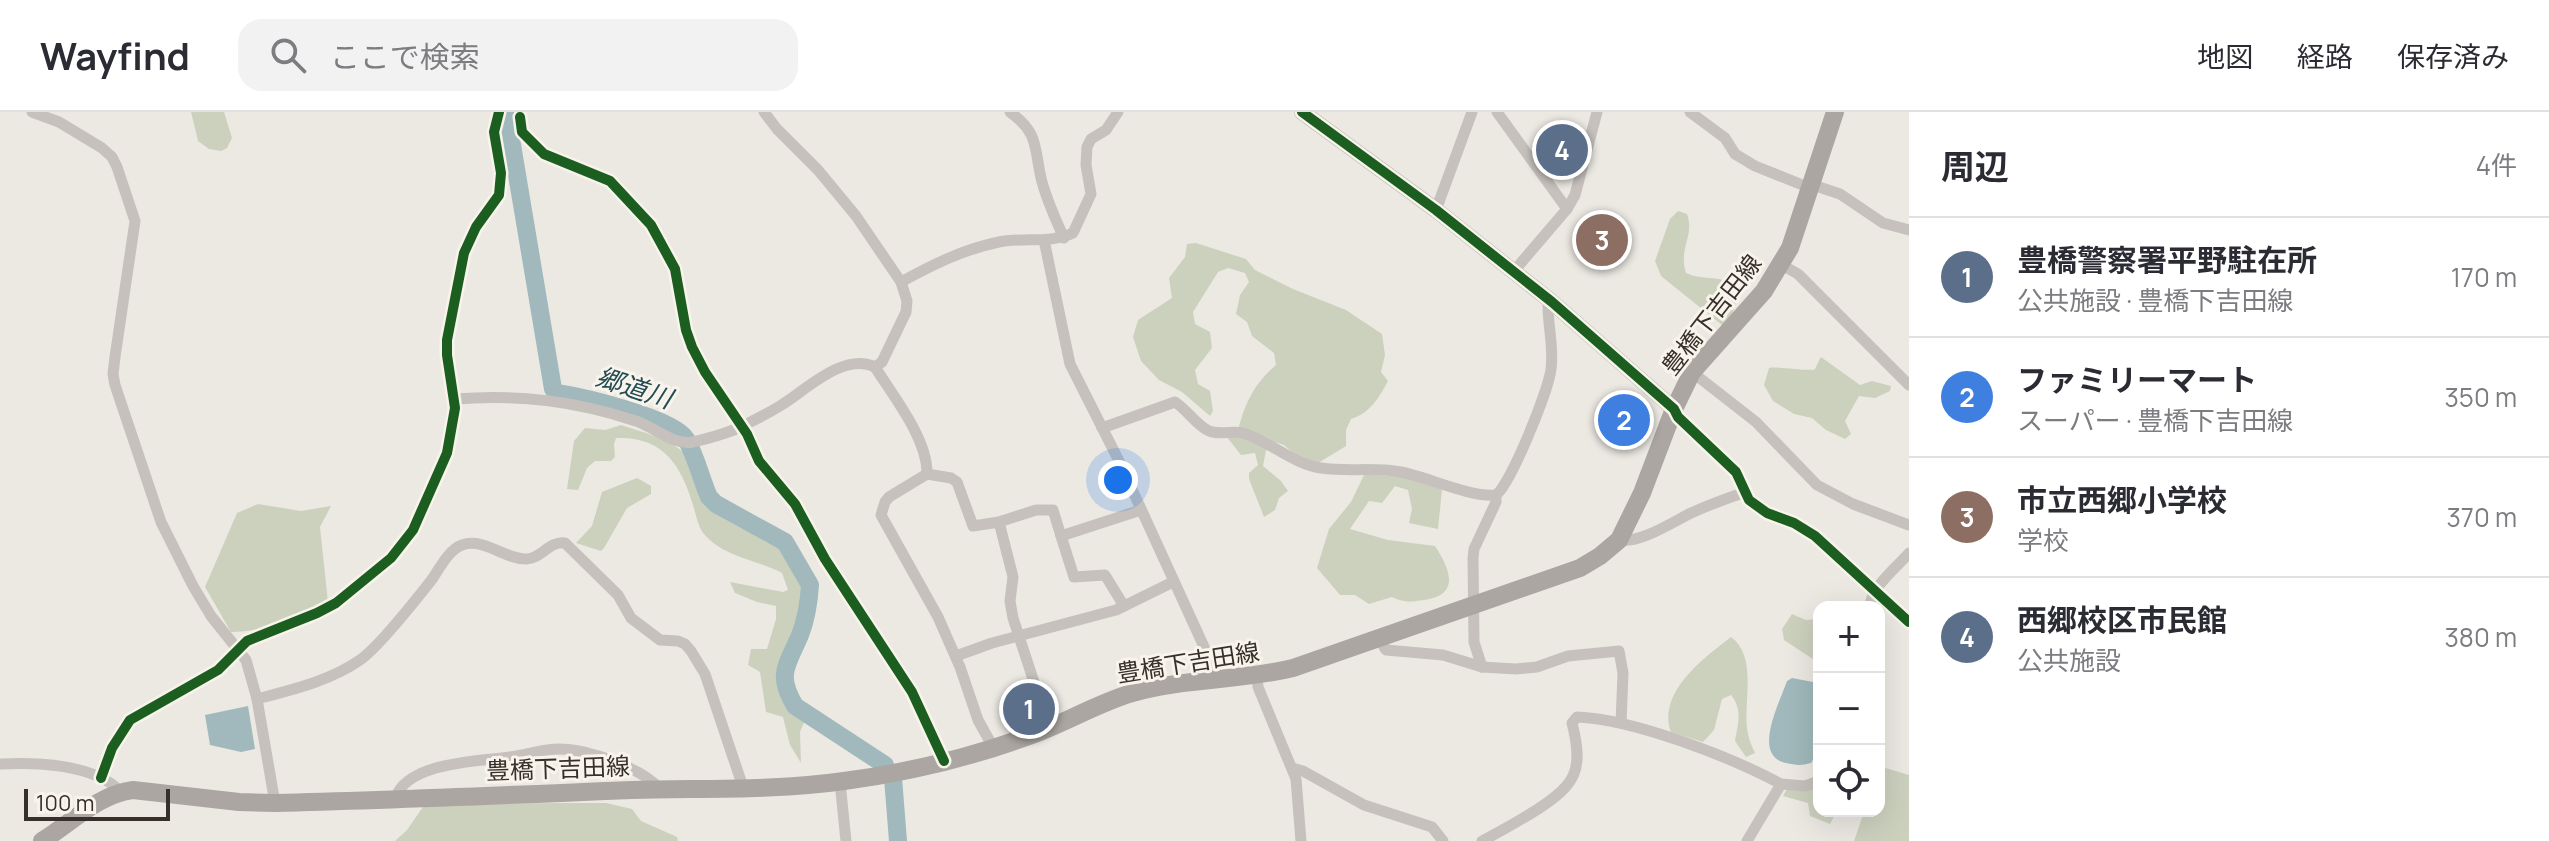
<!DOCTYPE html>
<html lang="ja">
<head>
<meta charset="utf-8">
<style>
  body { margin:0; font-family:Manrope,"Noto Sans JP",sans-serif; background:#f2f2f3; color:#2b2b33 }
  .controls { position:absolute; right:24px; bottom:24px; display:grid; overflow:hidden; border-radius:16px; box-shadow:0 8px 32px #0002 }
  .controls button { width:72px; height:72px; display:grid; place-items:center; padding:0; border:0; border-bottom:2px solid #e1e1e2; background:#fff; color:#2b2b33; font:40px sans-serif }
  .scale { position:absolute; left:24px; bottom:20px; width:146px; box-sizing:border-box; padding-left:8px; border:4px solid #362f2a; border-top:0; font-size:22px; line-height:28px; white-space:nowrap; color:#362f2a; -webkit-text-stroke:6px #f8f4eb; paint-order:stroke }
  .you { position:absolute; left:1118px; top:368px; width:28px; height:28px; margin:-20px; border:6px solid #fff; border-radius:50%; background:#1a73e8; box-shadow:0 0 0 12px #1a73e833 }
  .badge { display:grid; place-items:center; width:52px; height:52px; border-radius:50%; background:#76706b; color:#fff; font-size:26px; font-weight:700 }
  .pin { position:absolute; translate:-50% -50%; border:4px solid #fff; box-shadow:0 2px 8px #0006 }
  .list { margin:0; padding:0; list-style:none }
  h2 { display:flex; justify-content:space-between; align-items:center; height:104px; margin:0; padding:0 32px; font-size:34px }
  h2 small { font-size:26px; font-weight:400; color:#7c7c81 }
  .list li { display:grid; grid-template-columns:52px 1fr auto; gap:24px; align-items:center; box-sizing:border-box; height:120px; padding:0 32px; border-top:2px solid #e1e1e2 }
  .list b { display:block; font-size:30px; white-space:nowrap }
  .list p { margin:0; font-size:26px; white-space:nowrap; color:#7c7c81 }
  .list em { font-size:26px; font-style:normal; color:#7c7c81 }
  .icon { flex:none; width:44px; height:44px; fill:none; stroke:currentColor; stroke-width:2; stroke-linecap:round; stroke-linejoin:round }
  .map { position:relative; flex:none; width:1909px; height:729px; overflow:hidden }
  header { display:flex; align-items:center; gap:48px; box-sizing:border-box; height:112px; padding:0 40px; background:#fff; border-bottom:2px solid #e1e1e2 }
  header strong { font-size:38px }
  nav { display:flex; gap:44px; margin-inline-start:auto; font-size:28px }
  .search { width:560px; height:72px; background:#f2f2f3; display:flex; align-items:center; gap:20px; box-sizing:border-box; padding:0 28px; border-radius:24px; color:#7c7c81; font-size:30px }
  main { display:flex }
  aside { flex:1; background:#fff }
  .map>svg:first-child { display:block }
</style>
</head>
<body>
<header>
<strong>Wayfind</strong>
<div class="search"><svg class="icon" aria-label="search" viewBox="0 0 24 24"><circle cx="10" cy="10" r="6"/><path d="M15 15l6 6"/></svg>ここで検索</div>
<nav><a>地図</a><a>経路</a><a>保存済み</a></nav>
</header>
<main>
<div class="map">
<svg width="1909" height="729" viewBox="0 0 1909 729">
  <rect width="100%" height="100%" fill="#ece9e3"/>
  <g fill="#ccd1be">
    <polygon points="191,0 224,0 232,26 227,36 221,39 209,37 198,29"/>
    <path d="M1678 99 1687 102C1695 124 1678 136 1686 161 1701 168 1715 164 1730 170L1736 191 1730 209 1722 213 1661 164 1655 149 1670 107Z"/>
    <path d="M1196 131 1246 147 1255 158 1293 177 1346 198 1382 222 1385 243 1381 260 1388 269C1379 286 1370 301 1351 307L1346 318V334L1318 351 1298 345 1284 333 1275 330 1266 338 1263 354 1281 369 1288 379 1279 386 1275 398 1264 405 1249 367V361L1258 353 1255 341 1241 343 1226 324 1237 323C1244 293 1253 273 1276 253L1274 241 1252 224 1247 210 1236 202 1240 183 1249 170 1245 161 1228 156 1218 160 1193 200 1195 212 1210 220 1212 236 1195 258 1198 272 1210 279 1213 299 1210 304 1182 280 1159 268 1141 249 1133 225 1138 208 1172 186 1169 166 1185 145 1187 132Z"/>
    <path d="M1821 245 1860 273 1872 269 1891 274 1890 279 1875 286 1859 284 1845 309 1851 322 1845 327 1826 318 1812 306 1794 302 1773 289 1764 273 1769 256C1778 254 1811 260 1815 257 1816 255 1820 246 1821 245Z"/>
    <path d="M621 313C641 320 665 325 682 339 698 353 699 382 714 398 734 420 787 426 800 463 816 507 767 551 784 586 789 594 798 601 805 608L800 620 801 651 790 633 783 605 766 600 760 560 748 553 751 537H767L776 507V494L757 490 735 481 730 470 783 480 788 478 782 461C758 448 723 445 704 422 698 415 696 403 693 393 681 353 663 324 616 326L614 332 615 345 611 349H595L587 356 578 378 567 377 574 329 585 316 605 318Z"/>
    <path d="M1364 363C1392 363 1417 364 1442 378L1438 417 1409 411 1412 397 1408 378 1395 374 1382 391 1369 389 1350 417 1388 428 1435 434C1450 457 1461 483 1424 488 1411 490 1405 491 1392 485L1369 492 1355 483H1340L1317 456 1329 417 1351 390Z"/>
    <polygon points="637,366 651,374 651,382 627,396 604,436 601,439 576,431 592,414 602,380"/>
    <path d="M258 392 301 399 331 394 320 415 328 490C298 507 266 519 231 520L205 475 237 401Z"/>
    <polygon points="1792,502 1806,508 1816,507 1819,503 1819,551 1784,528 1782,517"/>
    <path d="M1731 525C1757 544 1744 587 1747 616 1748 625 1751 633 1755 641L1746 645 1735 629C1738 612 1743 598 1731 583L1722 587 1714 618 1703 630 1671 620C1657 580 1704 546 1731 525Z"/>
    <polygon points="1879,654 1909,663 1909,729 1854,729 1863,703 1857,699 1879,699"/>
    <polygon points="1819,674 1819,699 1837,699 1830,712 1810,704 1808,691 1783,684 1787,677"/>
    <polygon points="559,691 606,691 632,697 641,709 677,725 678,729 395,729 407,718 425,692"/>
  </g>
  <g fill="#a1b9bc">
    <path d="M1792 566 1813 570 1819 577 1816 643 1811 651C1801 654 1795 653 1786 651 1751 644 1780 590 1787 569Z"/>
    <polygon points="248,594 255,637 241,640 210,633 205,603"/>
  </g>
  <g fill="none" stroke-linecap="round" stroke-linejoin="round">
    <g stroke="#a1b9bc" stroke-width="18">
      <path d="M509 0V15L553 277 557 281C582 285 674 306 686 327 696 344 701 367 709 385L716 392 785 430 810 473C809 489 806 508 800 523 787 554 776 562 795 594L885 653"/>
      <polyline points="893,666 898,729"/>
    </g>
    <g stroke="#c6c1bc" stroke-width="11">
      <polyline points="32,0 59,10 102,36 112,45 117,55 135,109 115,245 113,262 115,273 161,410 193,474 211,504 246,548 257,587 275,691"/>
      <path d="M1010 0C1039 21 1034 35 1041 66 1046 87 1055 106 1064 126"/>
      <polyline points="1497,0 1567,97"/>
      <polyline points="1690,0 1725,26 1735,42 1755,54 1805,74 1816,74 1840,82 1883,111 1909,118"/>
      <polyline points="520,5 522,20 544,42 610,69 651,113 675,157 686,218 692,235 705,260 747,322 759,349 795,392 825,447 912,580 944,649"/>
      <polyline points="1436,98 1472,0"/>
      <polyline points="1044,128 1070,252 1120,351 1216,561 1216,569"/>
      <polyline points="1782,153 1798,162 1909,273"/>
      <polyline points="1514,159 1567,97 1575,83 1597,0"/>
      <path d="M901 170C932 153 964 137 999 130 1024 125 1050 132 1073 121L1091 82 1086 53 1087 35 1091 27 1106 18 1118 0"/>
      <path d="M875 255C893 284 928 327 927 362L951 366 957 370 973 414 999 410 1013 465 1010 489 1013 506 1049 616"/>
      <polyline points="1692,260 1756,310 1817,373 1853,392 1909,413"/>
      <path d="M455 287C519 282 575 289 636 309 654 315 674 334 693 330 710 326 729 321 745 313 758 306 771 300 783 292 807 277 844 240 875 255L882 250 906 200 907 189 901 170 856 104 818 58 777 17 764 0"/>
      <polyline points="1674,297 1678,305 1736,360 1749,388 1767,401 1794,411 1815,424 1909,510"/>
      <path d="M1102 316 1175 290C1187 298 1195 311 1207 318 1217 324 1232 318 1243 321 1271 330 1293 352 1321 356 1348 360 1375 355 1401 360 1427 365 1472 386 1496 383"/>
      <polyline points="927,362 889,385 885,390 881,403 938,505 960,555 978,608 993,635"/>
      <polyline points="999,410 1036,398 1053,398 1061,424 1141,398"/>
      <polyline points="1061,424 1074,465 1105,463 1124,494"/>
      <path d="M1619 428C1639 432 1673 410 1691 401 1709 393 1727 386 1746 380"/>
      <path d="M1870 495C1870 476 1897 455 1909 441"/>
      <polyline points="1379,527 1386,538 1443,543 1482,555 1516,557 1537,555 1568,544 1619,539 1623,561 1621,611"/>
      <polyline points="956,544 992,531 1116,498 1173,470"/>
      <path d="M1482 555 1474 530 1473 446 1474 437 1496 390V383C1511 372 1549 277 1551 257 1554 236 1548 215 1548 194L1552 190"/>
      <polyline points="1257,565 1258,575 1296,667 1301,729"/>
      <path d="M257 587C291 578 330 569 360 548 378 536 415 489 430 470 439 458 448 438 462 433 484 425 505 448 527 447 542 446 549 429 565 431L618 483 631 506 660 528 678 529 685 532 691 539 705 562 743 675"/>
      <path d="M0 652C36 650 93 652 120 679"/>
      <polyline points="1292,656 1303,659 1364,693 1432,715 1443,729"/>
      <polyline points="101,666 112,636 130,608 218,558 247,529 317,501 336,491 391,446 413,418 447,341 455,296 447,243 447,228 464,141 476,115 499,83 501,61 494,20 499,0"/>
      <polyline points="840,670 846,729"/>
      <polyline points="1781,672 1805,674 1819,669"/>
      <path d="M395 687C406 650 479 649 510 645 526 643 543 637 559 637 587 637 642 656 660 677"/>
      <path d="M1482 729C1501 719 1519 709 1538 697 1576 672 1584 658 1572 611L1577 605C1633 607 1731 645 1781 672L1747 729"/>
    </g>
    <polyline stroke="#b6b2ad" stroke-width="16" points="1302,0 1436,98 1552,190 1674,297"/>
    <path stroke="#aba6a1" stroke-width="18" d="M42 729C71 711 99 682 133 678L239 690 275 691C394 688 513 683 632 678 702 676 774 679 844 669 905 661 968 646 1026 625 1062 613 1095 592 1132 581 1185 566 1240 569 1293 556L1580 456 1600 444 1619 428 1642 381 1674 297 1692 260 1764 179 1790 136 1835 0"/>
    <defs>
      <g id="cycleway">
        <polyline points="1302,0 1436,98 1552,190 1674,297 1678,305 1736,360 1749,388 1767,401 1794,411 1815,424 1909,510"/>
        <polyline points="520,5 522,20 544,42 610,69 651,113 675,157 686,218 692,235 705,260 747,322 759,349 795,392 825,447 912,580 944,649"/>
        <polyline points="101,666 112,636 130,608 218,558 247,529 317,501 336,491 391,446 413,418 447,341 455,296 447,243 447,228 464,141 476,115 499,83 501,61 494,20 499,0"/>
      </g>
    </defs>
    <use href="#cycleway" stroke="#f8f4eb" stroke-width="15"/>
    <use href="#cycleway" stroke="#1b5e20" stroke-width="10"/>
  </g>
  <g text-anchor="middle" stroke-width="6" stroke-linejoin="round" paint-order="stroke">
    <g font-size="24" fill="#362f2a" stroke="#f8f4eb">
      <text transform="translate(1712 203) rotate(-52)" y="8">豊橋下吉田線</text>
      <text transform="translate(1188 551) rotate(-9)" y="8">豊橋下吉田線</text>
      <text transform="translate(558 657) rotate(-2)" y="8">豊橋下吉田線</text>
    </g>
    <g font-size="26" font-style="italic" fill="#244c54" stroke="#f8f4eb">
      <text transform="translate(634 276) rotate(18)" y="9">郷道川</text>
    </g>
  </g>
</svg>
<div class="controls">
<button>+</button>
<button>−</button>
<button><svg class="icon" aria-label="locate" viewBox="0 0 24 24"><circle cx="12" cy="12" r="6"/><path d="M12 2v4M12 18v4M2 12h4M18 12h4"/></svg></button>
</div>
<div class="scale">100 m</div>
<div class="you"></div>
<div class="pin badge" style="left:1029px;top:597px;background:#5c6f8a">1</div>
<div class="pin badge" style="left:1624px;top:308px;background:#3f7fe0">2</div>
<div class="pin badge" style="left:1602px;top:128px;background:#8d6e63">3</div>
<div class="pin badge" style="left:1562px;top:38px;background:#5c6f8a">4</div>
</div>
<aside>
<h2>周辺<small>4件</small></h2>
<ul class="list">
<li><span class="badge" style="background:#5c6f8a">1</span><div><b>豊橋警察署平野駐在所</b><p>公共施設 · 豊橋下吉田線</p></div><em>170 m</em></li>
<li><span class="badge" style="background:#3f7fe0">2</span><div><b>ファミリーマート</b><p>スーパー · 豊橋下吉田線</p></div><em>350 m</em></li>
<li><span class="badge" style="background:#8d6e63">3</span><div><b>市立西郷小学校</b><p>学校</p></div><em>370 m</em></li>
<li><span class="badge" style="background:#5c6f8a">4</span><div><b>西郷校区市民館</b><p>公共施設</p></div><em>380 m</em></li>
</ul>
</aside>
</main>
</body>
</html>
